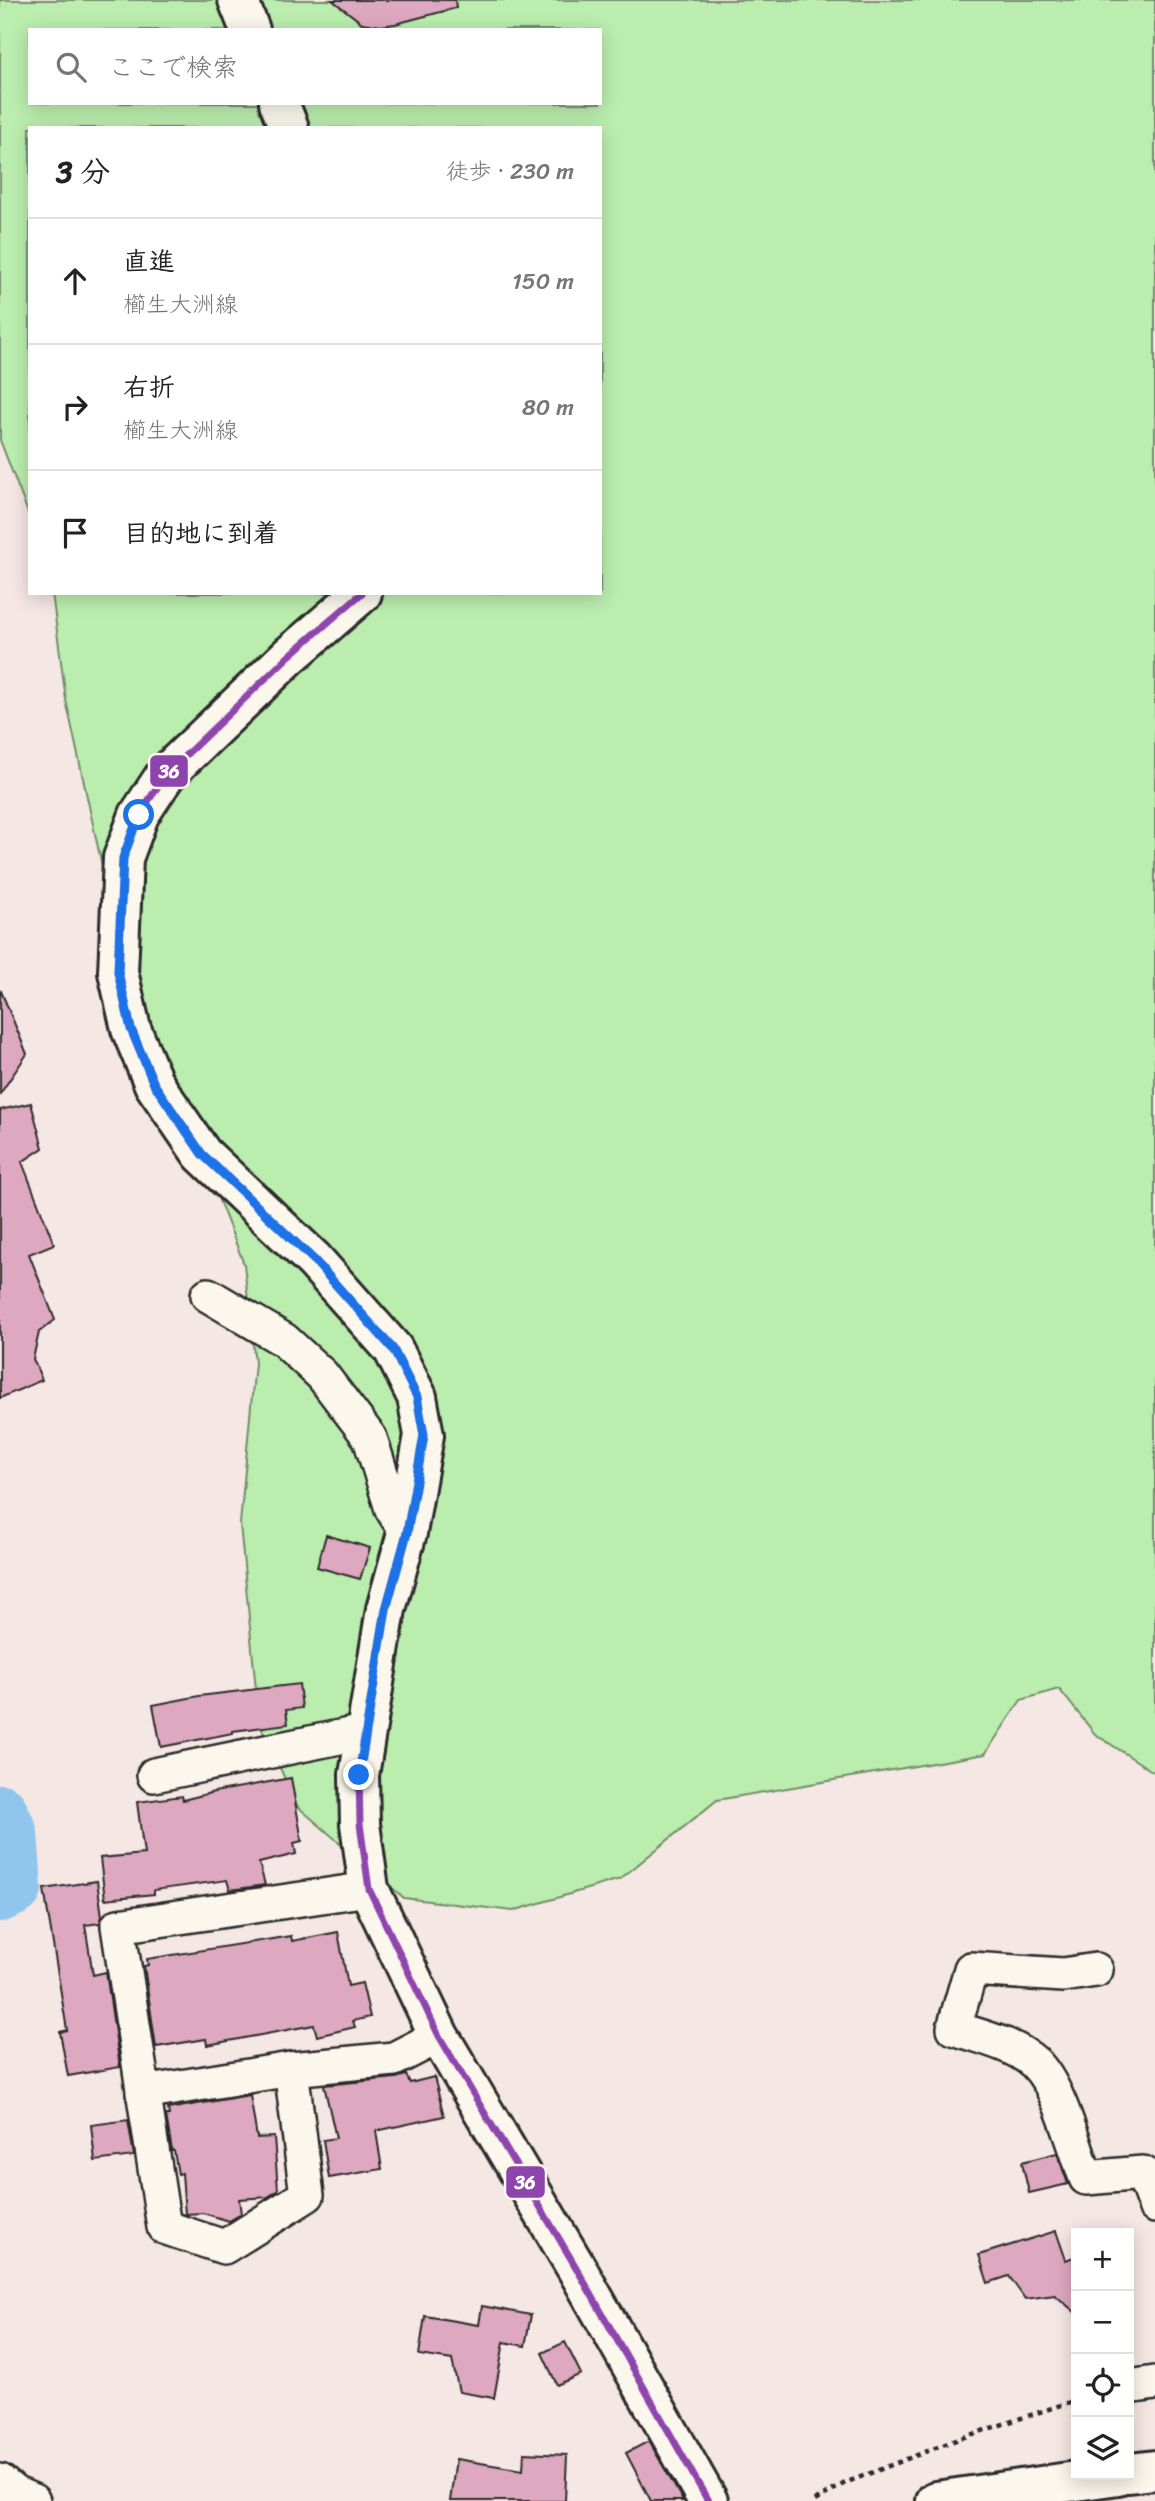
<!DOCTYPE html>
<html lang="ja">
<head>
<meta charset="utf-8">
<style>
  body { margin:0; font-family:Sriracha,"Klee One",sans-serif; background:#f6f6f6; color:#222 }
  .controls { position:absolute; right:21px; bottom:21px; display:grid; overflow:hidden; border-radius:0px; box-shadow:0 4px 18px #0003 }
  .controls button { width:63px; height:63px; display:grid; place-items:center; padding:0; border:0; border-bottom:2px solid #e0e0e0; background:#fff; color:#222; font:35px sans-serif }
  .stop { position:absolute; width:21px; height:21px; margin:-16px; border:5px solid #1a73e8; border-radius:50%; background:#fff }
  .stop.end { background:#1a73e8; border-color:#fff; box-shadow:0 2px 7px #0008 }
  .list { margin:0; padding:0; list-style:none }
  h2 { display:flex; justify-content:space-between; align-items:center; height:91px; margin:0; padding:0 28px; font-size:30px }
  h2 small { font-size:23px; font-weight:400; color:#767676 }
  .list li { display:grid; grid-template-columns:46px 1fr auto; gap:21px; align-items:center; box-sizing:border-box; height:126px; padding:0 28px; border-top:2px solid #e0e0e0 }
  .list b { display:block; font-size:26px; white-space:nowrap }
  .list p { margin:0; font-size:23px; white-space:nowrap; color:#767676 }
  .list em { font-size:23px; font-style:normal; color:#767676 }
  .icon { flex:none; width:38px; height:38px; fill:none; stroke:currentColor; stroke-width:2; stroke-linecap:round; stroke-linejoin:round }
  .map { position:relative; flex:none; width:1155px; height:2501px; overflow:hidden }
  .search { position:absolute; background:#fff; box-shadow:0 4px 18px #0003; left:28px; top:28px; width:574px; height:77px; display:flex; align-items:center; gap:18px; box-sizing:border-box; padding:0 24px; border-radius:0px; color:#767676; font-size:26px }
  .panel { position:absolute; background:#fff; box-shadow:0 4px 18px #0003; left:28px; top:126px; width:574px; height:469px; border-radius:0px }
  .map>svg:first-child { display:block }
</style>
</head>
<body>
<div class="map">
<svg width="1155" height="2501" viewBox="0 0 1155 2501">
  <rect width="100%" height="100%" fill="#f5e7e3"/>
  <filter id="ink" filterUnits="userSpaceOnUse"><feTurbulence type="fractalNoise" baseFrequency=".0143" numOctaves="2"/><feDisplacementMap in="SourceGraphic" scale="14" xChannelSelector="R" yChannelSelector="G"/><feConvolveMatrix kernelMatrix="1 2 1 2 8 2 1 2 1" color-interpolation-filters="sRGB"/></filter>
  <g filter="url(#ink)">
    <path fill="#baedae" stroke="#728c6c" stroke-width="2" fill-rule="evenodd" d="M0 0H1155V1773L1095 1734 1059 1689 1021 1700 985 1754 717 1800 620 1879 513 1911 404 1898 298 1807 261 1727 256 1690 240 1524 255 1363 244 1264 155 1037 102 866 66 700 52 593H600V128H30V518L0 440ZM30 30H600V103H30Z"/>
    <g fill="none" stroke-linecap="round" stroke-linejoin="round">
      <polyline stroke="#90c5ed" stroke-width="56" points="0,1812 10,1834 14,1888 0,1894"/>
    </g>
    <g fill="#dea8c0" stroke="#2b2b2b" stroke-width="2">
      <polygon points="332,0 455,0 456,8 395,24 381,26 362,23"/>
      <polygon points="1,991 27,1054 0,1094 0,992"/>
      <polygon points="31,1103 43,1148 22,1162 54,1244 29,1254 55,1320 39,1332 33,1359 42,1380 0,1398 0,1110"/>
      <polygon points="326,1535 370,1548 360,1579 317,1567"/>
      <polygon points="299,1684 302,1708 286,1710 288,1724 233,1731 233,1733 161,1747 153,1705 199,1696"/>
      <polygon points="291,1778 302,1841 294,1843 296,1854 259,1863 265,1885 230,1890 227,1880 154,1890 154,1894 105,1899 100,1858 144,1854 137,1802 182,1796 183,1800 214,1792"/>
      <polygon points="97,1881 102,1916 100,1923 85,1925 93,1975 106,1972 120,2067 68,2076 60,2032 67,2030 44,1889"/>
      <polygon points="338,1932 348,1986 362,1983 370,2017 353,2021 355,2027 317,2036 314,2025 207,2045 206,2039 156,2047 144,1966 148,1965 147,1959 291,1936 292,1941"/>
      <polygon points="406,2075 410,2083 434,2077 444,2116 376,2131 382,2169 329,2178 323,2140 336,2138 324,2085 396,2078"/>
      <polygon points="250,2095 257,2138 274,2137 278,2190 268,2197 239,2199 241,2214 229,2221 203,2213 185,2214 182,2173 178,2174 174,2151 172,2151 166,2115 169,2115 168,2109"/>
      <polygon points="128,2120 134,2156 95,2161 91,2125"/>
      <polygon points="1057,2153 1068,2184 1029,2193 1022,2162"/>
      <polygon points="1056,2231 1066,2260 1076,2256 1076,2313 1055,2295 1025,2299 1009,2276 988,2283 979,2255"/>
      <polygon points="482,2306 531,2315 525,2346 504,2342 494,2398 459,2392 452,2360 419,2355 425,2316 479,2325"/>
      <polygon points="565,2342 581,2374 557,2385 542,2353"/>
      <polygon points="649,2441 683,2501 651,2501 626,2453"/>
      <polygon points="524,2453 567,2455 565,2501 450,2501 456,2459 523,2470"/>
    </g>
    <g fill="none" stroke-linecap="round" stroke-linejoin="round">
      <defs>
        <g id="minor">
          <polyline points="208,1295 284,1340 322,1375 370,1438 392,1509 407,1533"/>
          <polyline points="154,1775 364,1732"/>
          <polyline points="369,1889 118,1926 164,2227 224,2247 307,2195 291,2069 394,2059 439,2036"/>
          <path d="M1096 1970 1063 1975 971 1969 954 2028C981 2037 1014 2044 1035 2063 1059 2086 1074 2146 1086 2178L1143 2173 1155 2206"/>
          <polyline points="143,2093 291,2069"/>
          <polyline points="1129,2387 1155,2383"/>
          <polyline points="0,2481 14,2493 33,2501"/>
        </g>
        <g id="major">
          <polyline points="238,0 250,30"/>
          <polyline points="279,103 289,128"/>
          <polyline points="362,593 289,656 166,774 139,815 123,858 118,972 131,1029 154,1084 202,1154 314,1260 393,1349 417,1397 424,1435 407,1533 386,1609 359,1775 360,1824 369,1889 439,2036 577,2269 708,2501"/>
          <polyline points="1129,2473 1155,2470"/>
          <polyline points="936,2501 1118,2475"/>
        </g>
      </defs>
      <use href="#minor" stroke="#2b2b2b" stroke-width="38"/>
      <use href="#major" stroke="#2b2b2b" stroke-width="44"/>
      <polyline stroke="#2b2b2b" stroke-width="4.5" stroke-dasharray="5 5" stroke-linecap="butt" points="815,2501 845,2483 961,2438 1076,2400"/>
      <use href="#minor" stroke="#fbf7ec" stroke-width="33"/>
      <use href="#major" stroke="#fbf7ec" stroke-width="38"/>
      <defs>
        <polyline id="bus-1" points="362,593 289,656 166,774 139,815 123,858 118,972 131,1029 154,1084 202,1154 314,1260 393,1349 417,1397 424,1435 407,1533 386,1609 359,1775 360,1824 369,1889 439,2036 577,2269 708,2501"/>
      </defs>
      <use href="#bus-1" stroke="#fbf7ec" stroke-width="12"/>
      <use href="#bus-1" stroke="#8e44ad" stroke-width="7"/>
    </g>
  </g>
  <g fill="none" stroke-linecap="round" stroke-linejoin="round" filter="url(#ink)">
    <polyline stroke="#1a73e8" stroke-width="9" points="139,815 123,858 118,972 131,1029 154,1084 202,1154 314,1260 393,1349 417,1397 424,1435 407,1533 386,1609 359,1775"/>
  </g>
  <g stroke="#fbf7ec" stroke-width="2.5">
    <rect x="149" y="754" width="40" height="34" rx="7" fill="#8e44ad"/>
    <rect x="505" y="2165" width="41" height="34" rx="7" fill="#8e44ad"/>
  </g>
  <g font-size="19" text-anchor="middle" font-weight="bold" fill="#fff">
    <text x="169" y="778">36</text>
    <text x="525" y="2189">36</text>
  </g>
</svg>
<div class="controls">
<button>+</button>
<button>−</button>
<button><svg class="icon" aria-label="locate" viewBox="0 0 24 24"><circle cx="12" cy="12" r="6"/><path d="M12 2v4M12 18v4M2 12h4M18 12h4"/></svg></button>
<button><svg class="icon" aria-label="layers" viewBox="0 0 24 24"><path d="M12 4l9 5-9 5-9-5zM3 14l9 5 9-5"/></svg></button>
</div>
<div class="stop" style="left:139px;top:815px"></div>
<div class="stop end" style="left:359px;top:1775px"></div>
<div class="search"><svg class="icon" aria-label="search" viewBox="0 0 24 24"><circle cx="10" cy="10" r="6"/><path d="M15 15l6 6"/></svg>ここで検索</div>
<section class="panel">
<h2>3 分<small>徒歩 · 230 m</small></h2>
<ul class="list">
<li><svg class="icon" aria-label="ahead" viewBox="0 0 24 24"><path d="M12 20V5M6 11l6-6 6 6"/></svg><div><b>直進</b><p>櫛生大洲線</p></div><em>150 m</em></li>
<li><svg class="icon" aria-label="right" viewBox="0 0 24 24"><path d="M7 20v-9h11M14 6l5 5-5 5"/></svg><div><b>右折</b><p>櫛生大洲線</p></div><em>80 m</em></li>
<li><svg class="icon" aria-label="arrive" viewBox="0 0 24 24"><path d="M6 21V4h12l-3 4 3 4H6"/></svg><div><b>目的地に到着</b></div></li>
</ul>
</section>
</div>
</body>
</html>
